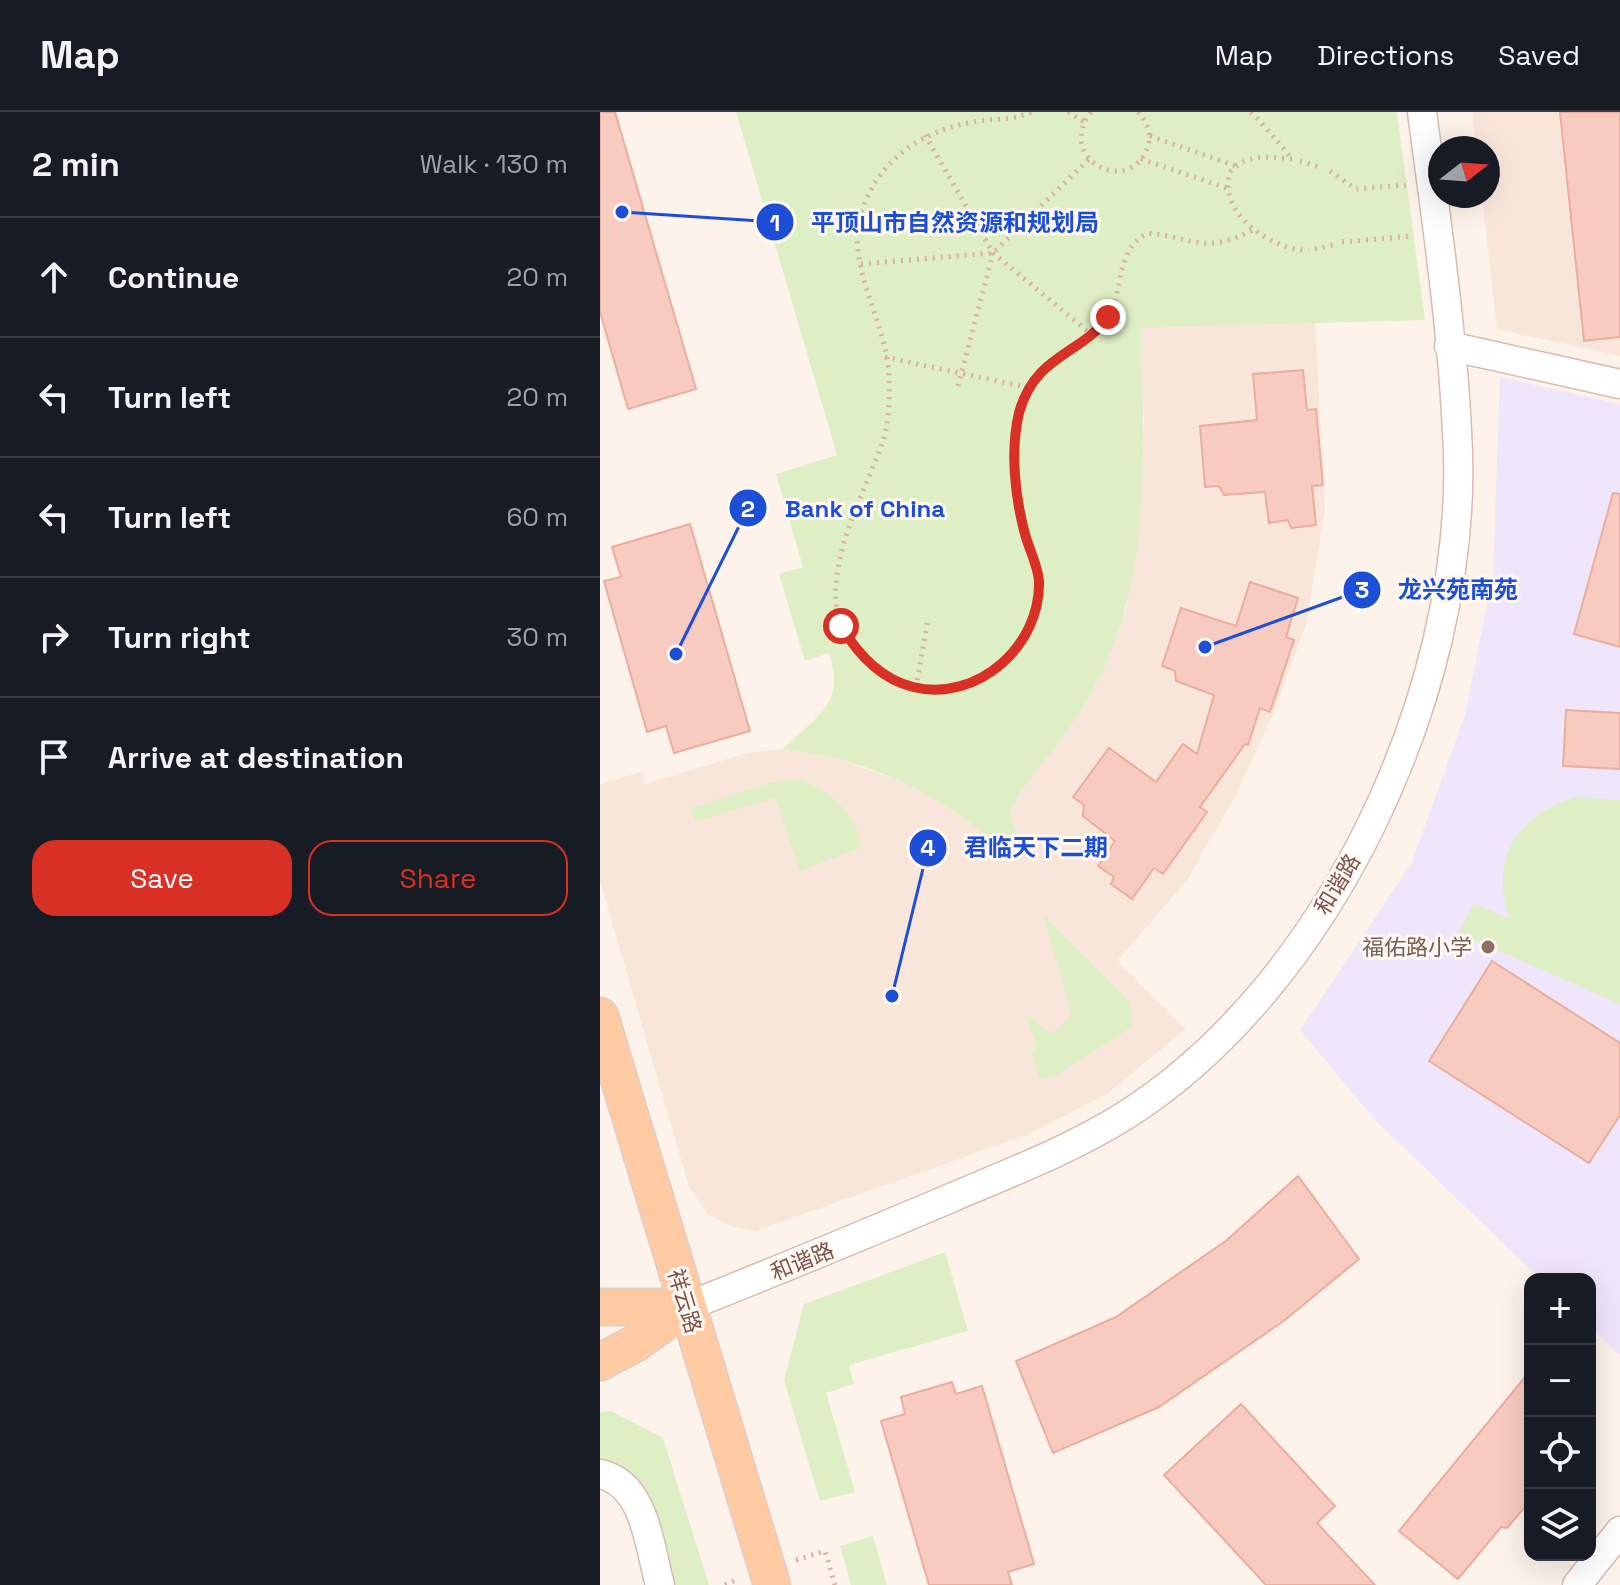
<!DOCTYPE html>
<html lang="en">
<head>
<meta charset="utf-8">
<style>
  body { margin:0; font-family:"Space Grotesk","Noto Sans SC",sans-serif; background:#20242c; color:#f1f3f6 }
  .controls { position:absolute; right:24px; bottom:24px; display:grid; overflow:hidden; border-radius:16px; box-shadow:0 8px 32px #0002 }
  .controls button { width:72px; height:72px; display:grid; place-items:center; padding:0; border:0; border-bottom:2px solid #363941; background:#171b24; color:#f1f3f6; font:40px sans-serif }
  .compass { position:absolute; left:828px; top:24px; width:72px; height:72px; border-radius:50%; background:#171b24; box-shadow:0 8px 32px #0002; rotate:73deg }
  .stop { position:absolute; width:24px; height:24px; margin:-18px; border:6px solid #d93025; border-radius:50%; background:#fff }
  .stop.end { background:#d93025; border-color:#fff; box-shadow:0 2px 8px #0008 }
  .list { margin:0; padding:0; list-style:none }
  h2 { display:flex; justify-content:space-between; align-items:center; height:104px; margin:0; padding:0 32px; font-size:34px }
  h2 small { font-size:26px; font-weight:400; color:#9ea1a6 }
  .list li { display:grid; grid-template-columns:52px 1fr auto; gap:24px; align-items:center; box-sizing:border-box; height:120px; padding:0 32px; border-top:2px solid #363941 }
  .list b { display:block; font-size:30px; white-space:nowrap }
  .list em { font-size:26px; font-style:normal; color:#9ea1a6 }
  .actions { display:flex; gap:16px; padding:24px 32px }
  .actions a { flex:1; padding:18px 0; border:2px solid #d93025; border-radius:24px; text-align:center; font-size:28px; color:#d93025 }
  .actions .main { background:#d93025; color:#fff }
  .icon { flex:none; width:44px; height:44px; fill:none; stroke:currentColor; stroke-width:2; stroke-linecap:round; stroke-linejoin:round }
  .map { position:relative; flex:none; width:1020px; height:1473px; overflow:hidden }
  header { display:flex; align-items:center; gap:48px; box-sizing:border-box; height:112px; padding:0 40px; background:#171b24; border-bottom:2px solid #363941 }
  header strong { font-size:38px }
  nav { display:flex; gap:44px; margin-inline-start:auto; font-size:28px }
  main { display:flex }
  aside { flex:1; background:#171b24 }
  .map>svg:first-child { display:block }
</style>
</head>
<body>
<header>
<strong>Map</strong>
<nav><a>Map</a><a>Directions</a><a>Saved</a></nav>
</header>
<main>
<aside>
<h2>2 min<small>Walk · 130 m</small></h2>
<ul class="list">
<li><svg class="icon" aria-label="ahead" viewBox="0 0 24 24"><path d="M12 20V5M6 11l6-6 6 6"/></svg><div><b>Continue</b></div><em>20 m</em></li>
<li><svg class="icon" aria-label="left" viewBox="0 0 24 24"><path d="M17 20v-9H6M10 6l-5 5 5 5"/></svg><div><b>Turn left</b></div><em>20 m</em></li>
<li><svg class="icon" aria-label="left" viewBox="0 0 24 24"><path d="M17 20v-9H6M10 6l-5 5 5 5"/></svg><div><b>Turn left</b></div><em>60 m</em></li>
<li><svg class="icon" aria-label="right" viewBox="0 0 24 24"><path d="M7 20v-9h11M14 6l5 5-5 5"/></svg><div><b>Turn right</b></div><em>30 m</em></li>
<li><svg class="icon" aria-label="arrive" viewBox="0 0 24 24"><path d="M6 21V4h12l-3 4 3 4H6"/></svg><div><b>Arrive at destination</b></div></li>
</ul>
<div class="actions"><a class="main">Save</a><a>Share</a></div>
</aside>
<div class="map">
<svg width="1020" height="1473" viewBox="0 0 1020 1473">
  <rect width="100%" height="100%" fill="#fef3ea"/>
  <g fill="#f9e6db">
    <polygon points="872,0 1020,0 1020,244 897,217 882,84 888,84 888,36 876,36"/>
    <polygon points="715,209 725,398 706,513 672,604 634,686 588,767 517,849 586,917 507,982 427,1023 156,1119 133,1115 107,1102 89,1075 0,769 0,672 41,660 45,672 147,641 183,637 224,642 323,677 380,716 418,748 410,700 422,673 484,594 503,556 527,493 544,315 541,215"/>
  </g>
  <polygon fill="#f0e6fb" points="900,265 1020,292 1020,1244 990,1215 990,1167 940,1167 776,1009 700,918 811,752 865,603 893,462"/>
  <g fill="#deefc6">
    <path d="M136 0H797L825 208 541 216C543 331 553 450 503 558 492 580 480 601 466 621 446 649 424 669 410 700L422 740 417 749C346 685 279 649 183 637 217 603 246 593 229 541L205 549 179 462 203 455 176 362 237 343Z"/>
    <path d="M199 667C231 679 255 700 262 735L200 759 175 686 95 710 91 696 169 671Z"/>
    <path d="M975 685 1020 688V892L858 821 874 791 910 807C888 748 916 704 975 685Z"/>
    <polygon points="443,802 530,890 532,915 458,962 440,967 431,939 437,936 426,902 451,922 472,903"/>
    <polygon points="345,1140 368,1219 249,1253 254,1272 226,1281 255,1380 220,1389 184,1268 204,1192"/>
    <polygon points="11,1299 63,1326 109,1473 72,1473 42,1375 36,1368 0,1351 0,1300"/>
    <polygon points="273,1424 287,1473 251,1473 240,1434"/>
  </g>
  <g fill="#f7cbbf" stroke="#ebad9d" stroke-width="2">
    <polygon points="0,0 15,0 96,277 28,297 0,200"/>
    <polygon points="960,0 1020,0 1020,225 984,229"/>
    <polygon points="703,258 707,298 716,297 723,373 712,374 716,413 691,416 688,408 669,411 665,380 624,383 619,374 605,375 600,314 657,308 653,262"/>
    <polygon points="1013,381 1020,382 1020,535 974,522"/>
    <polygon points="90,412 150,619 74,641 66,614 47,620 4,469 21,465 12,435"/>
    <polygon points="650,470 698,486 686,525 694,528 670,600 660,596 648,633 645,632 600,695 607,700 563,762 554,756 532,787 511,772 514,765 498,754 515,729 483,704 484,693 473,685 509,636 556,670 583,632 597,642 614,583 576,569 575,559 562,554 581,496 636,514"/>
    <polygon points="966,598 1020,601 1020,657 963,654"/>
    <polygon points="892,849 1020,931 1020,1003 989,1051 829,949"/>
    <polygon points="698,1064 759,1147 685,1208 559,1295 453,1341 416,1249 516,1205 627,1128"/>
    <polygon points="930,1259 930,1389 907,1416 901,1415 858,1467 799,1419"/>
    <polygon points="352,1270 356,1282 382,1274 434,1452 408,1460 412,1473 329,1473 281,1309 305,1302 301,1285"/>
    <polygon points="641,1292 735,1394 717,1411 775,1473 666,1473 564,1363"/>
  </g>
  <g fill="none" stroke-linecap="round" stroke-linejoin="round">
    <defs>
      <g id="minor">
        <polyline points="849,234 1020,272"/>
        <path d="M86 1195C176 1159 264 1123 353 1085 412 1060 472 1037 526 1003 730 873 865 580 858 342 854 228 837 113 822 0"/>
        <path d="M0 1362C46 1372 49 1435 60 1473"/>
        <polyline points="977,1473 1020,1419"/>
      </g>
      <g id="major">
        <polyline points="0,904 172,1473"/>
        <polyline points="0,1195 86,1195"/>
        <polyline points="0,1250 36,1231 86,1195"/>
      </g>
    </defs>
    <use href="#minor" stroke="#d8bcb3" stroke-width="31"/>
    <use href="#major" stroke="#dbcfcc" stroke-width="39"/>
    <g stroke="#ddada1" stroke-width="5" stroke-dasharray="2 6" stroke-linecap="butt">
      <path d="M431 0C412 9 392 6 372 10 325 19 285 43 265 90 239 148 288 208 289 265 290 284 289 314 282 332 254 407 188 516 293 566 322 580 362 580 390 564 419 547 443 500 439 466 437 452 429 436 425 422 415 384 410 341 419 302 428 264 458 246 487 223 495 218 501 216 507 207 525 178 514 138 548 121 600 127 602 143 655 117"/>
      <polyline points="468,0 484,10"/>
      <path d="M491 0C454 48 531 86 548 34 552 22 547 9 538 0"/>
      <path d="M651 0C666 15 678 30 692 47"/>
      <polyline points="325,23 393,141 490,221"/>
      <polyline points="550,24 636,54"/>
      <polyline points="541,47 627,76"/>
      <path d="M692 47C669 45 647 41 630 60 616 101 674 140 709 138"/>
      <polyline points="700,49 719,55"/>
      <polyline points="730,59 756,77 806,73"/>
      <polyline points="742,130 813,124"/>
      <polyline points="715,137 733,133"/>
      <polyline points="261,152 393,141 489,47"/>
      <polyline points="285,245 430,276"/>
      <polyline points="358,274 393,141"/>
      <polyline points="316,576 328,507"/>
      <polyline points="196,1448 225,1439 235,1473"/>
      <polyline points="125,1473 137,1467"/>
    </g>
    <use href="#minor" stroke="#fff" stroke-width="28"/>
    <use href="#major" stroke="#ffcaa1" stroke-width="36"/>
  </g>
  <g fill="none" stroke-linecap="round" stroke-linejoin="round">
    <path stroke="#d93025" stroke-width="10" d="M241 514C257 541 281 567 313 575 378 591 441 533 439 469 438 454 429 437 425 422 415 385 410 339 419 301 435 242 481 243 508 205"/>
  </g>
  <circle fill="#8d6e63" stroke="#fff8f3" stroke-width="3" cx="888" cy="835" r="8"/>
  <g text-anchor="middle" stroke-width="6" stroke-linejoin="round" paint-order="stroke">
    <g font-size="22" fill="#7e5249" stroke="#fff8f3">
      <text transform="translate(737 772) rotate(-59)" y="8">和谐路</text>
      <text transform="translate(202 1149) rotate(-22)" y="8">和谐路</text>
      <text transform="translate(85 1189) rotate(73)" y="8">祥云路</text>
    </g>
    <g font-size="22" fill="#785e54" stroke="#fff8f3" text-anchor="end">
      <text x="872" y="843">福佑路小学</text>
    </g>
  </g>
  <path fill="none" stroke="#1d4ed8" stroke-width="3" d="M22 100L175 110M76 542L148 396M605 535L762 478M292 884L328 736"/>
  <g fill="#1d4ed8" stroke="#fff8f3" stroke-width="3">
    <circle cx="22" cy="100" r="8"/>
    <circle cx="76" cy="542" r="8"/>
    <circle cx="605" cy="535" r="8"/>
    <circle cx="292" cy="884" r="8"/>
    <circle cx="175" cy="110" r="20"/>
    <circle cx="148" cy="396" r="20"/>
    <circle cx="762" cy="478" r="20"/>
    <circle cx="328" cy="736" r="20"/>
  </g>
  <g font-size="24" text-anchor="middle" font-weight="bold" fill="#fff">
    <text x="175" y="119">1</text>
    <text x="148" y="405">2</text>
    <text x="762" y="486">3</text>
    <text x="328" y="744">4</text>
  </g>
  <g font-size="24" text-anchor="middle" font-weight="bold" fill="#1d4ed8" stroke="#fff8f3" stroke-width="6" stroke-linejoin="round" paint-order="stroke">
    <text x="355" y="119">平顶山市自然资源和规划局</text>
    <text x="265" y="405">Bank of China</text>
    <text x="858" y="486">龙兴苑南苑</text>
    <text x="436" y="744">君临天下二期</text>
  </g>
</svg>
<div class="controls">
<button>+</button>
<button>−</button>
<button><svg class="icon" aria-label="locate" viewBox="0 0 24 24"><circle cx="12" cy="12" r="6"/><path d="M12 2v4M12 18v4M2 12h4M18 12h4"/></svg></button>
<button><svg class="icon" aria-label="layers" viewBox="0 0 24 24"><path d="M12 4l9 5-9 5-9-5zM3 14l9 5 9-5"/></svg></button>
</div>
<svg class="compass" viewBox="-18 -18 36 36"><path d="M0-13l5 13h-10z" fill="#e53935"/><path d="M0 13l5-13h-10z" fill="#9ea1a6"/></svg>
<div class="stop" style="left:241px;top:514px"></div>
<div class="stop end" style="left:508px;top:205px"></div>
</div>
</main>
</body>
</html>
